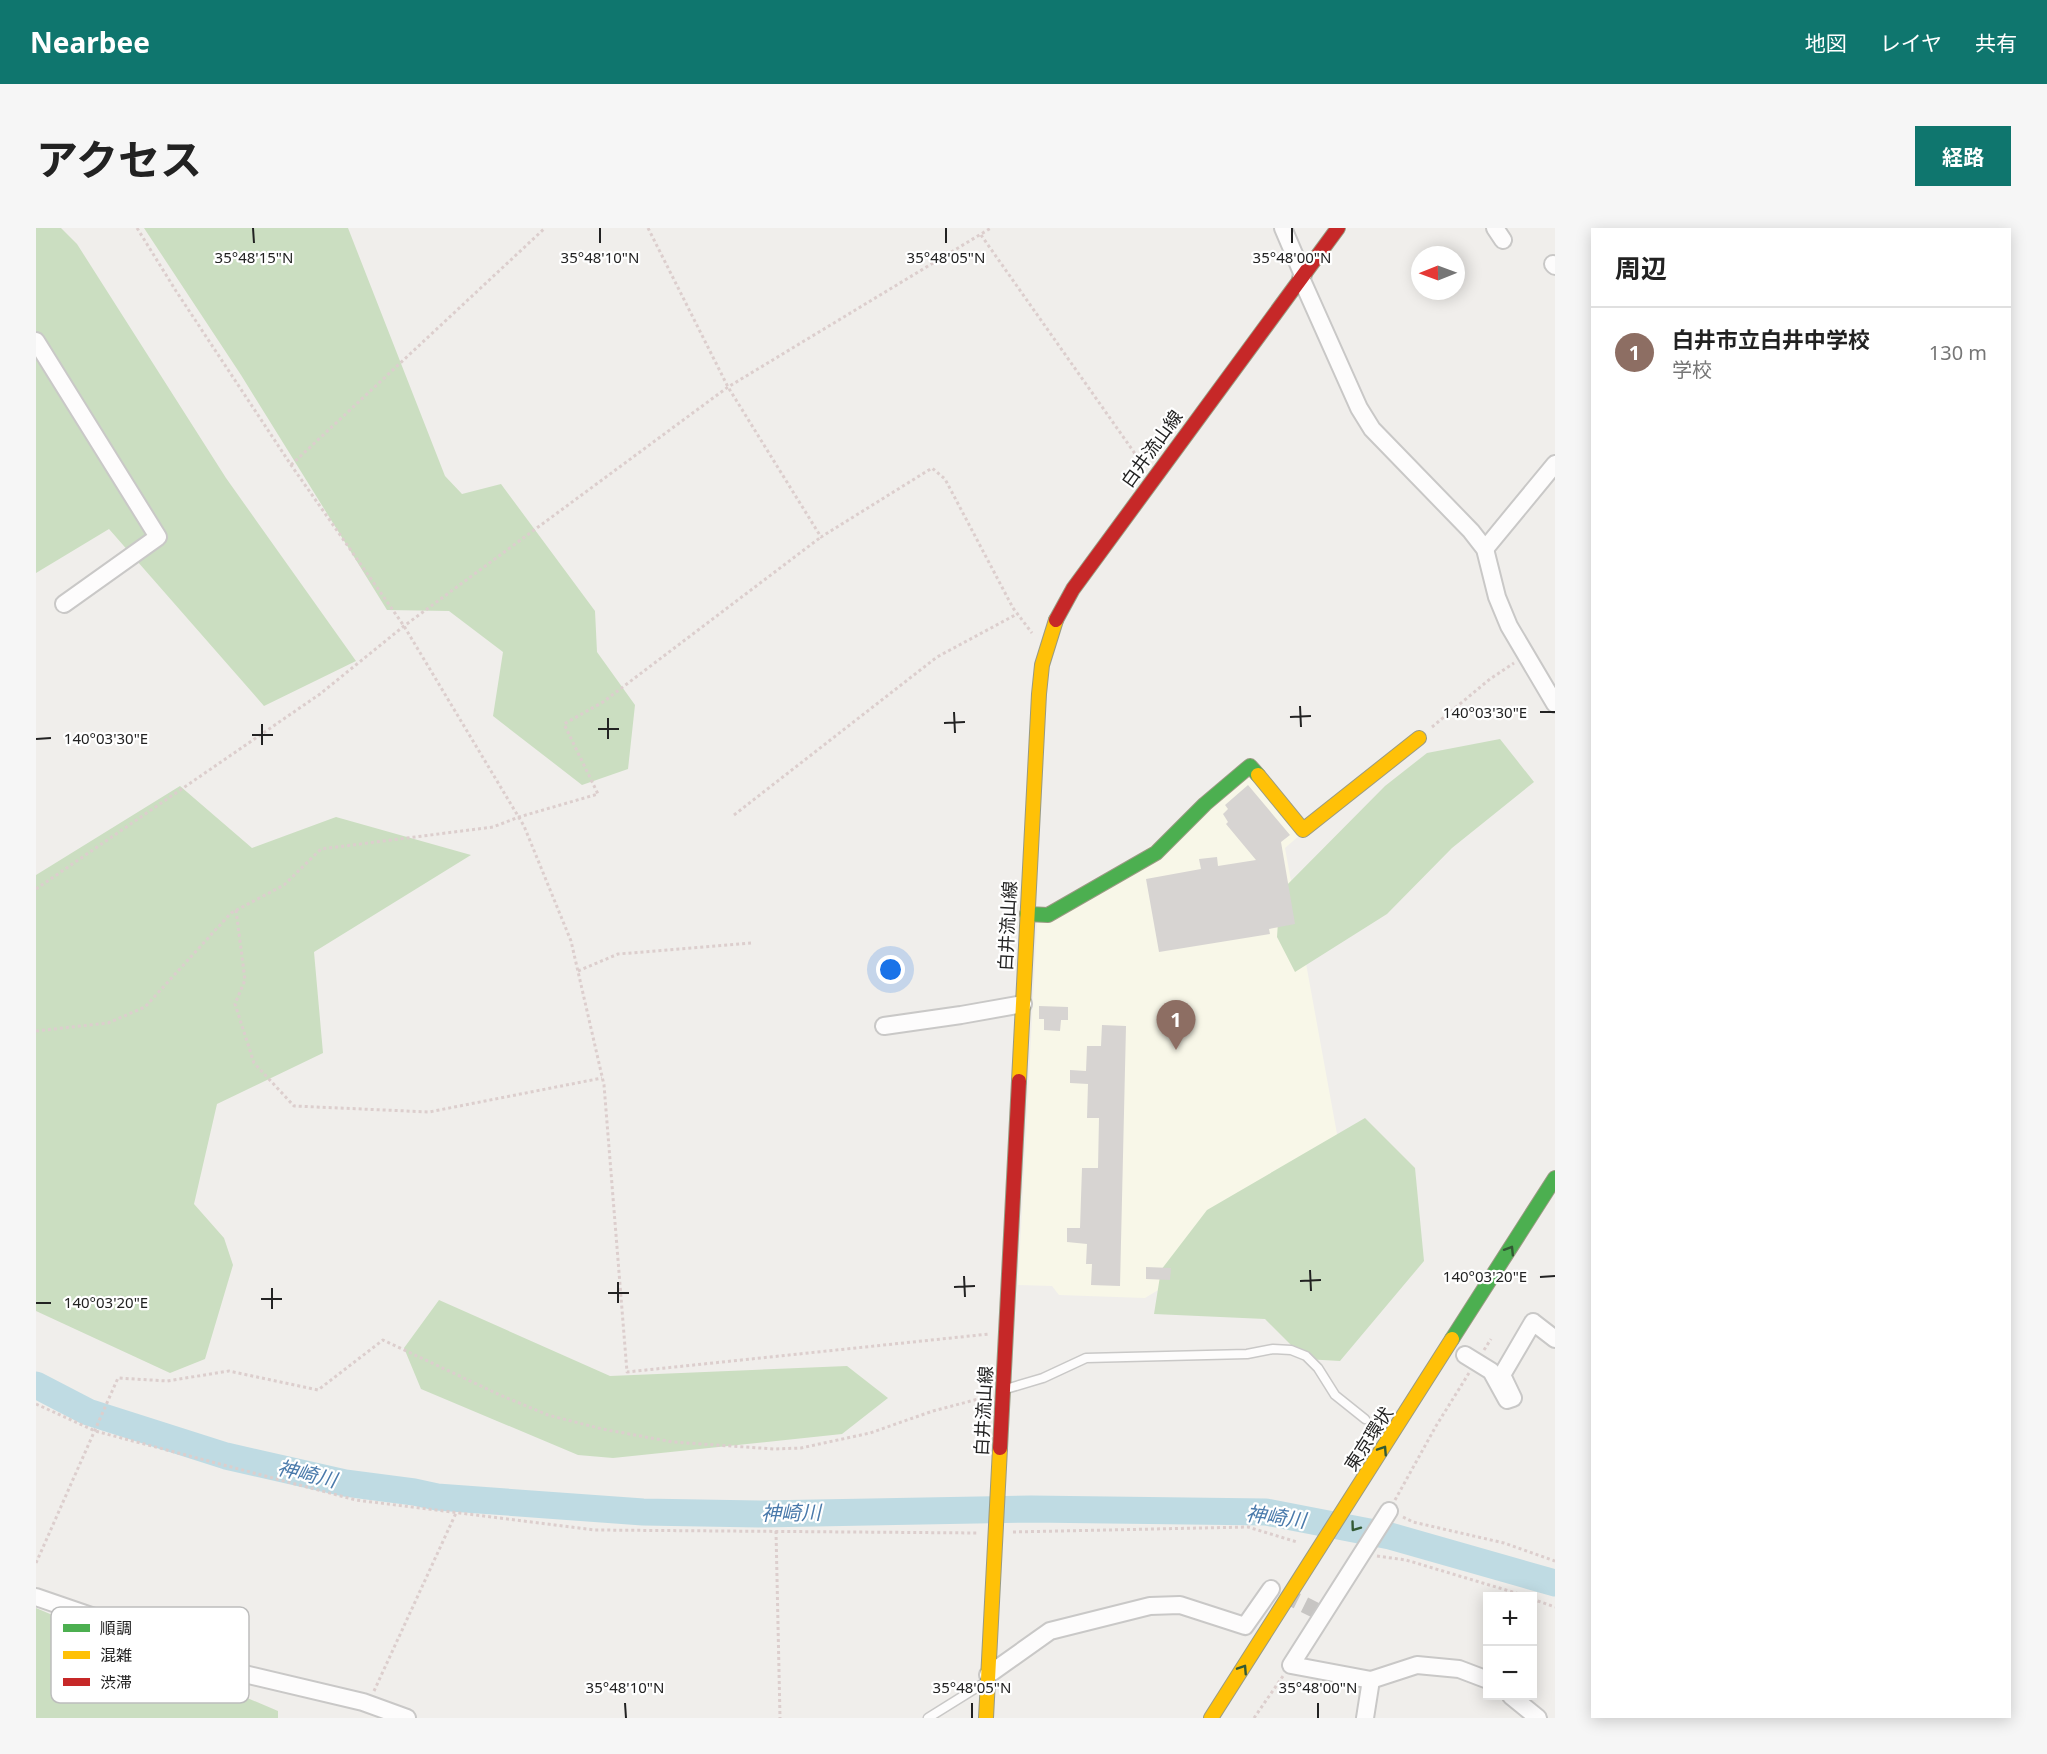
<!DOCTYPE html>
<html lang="ja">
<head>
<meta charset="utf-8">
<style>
  body { margin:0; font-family:"Noto Sans","Noto Sans JP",sans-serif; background:#f6f6f6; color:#222 }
  .controls { position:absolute; right:18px; bottom:18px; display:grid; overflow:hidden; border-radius:0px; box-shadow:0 3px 15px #0003 }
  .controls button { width:54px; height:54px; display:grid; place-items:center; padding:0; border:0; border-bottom:2px solid #e0e0e0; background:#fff; color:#222; font:30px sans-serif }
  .compass { position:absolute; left:1375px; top:18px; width:54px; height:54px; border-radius:50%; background:#fff; box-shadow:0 3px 15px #0003; rotate:269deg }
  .you { position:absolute; left:855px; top:742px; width:21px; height:21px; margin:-15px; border:4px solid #fff; border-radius:50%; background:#1a73e8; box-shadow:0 0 0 9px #1a73e833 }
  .badge { display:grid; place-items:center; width:39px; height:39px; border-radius:50%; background:#0f766e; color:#fff; font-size:20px; font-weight:700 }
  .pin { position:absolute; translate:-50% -50px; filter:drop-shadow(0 2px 3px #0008) }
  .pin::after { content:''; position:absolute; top:32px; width:21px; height:18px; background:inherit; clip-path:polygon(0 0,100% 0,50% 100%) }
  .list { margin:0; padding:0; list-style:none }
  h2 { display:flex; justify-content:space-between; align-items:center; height:78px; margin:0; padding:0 24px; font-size:26px }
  h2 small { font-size:20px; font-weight:400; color:#767676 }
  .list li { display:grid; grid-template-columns:39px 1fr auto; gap:18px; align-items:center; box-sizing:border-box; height:90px; padding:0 24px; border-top:2px solid #e0e0e0 }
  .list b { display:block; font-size:22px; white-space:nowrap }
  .list p { margin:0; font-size:20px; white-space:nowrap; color:#767676 }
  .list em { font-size:20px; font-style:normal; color:#767676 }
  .map { position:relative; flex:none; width:1519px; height:1490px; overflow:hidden; border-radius:0px }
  header { display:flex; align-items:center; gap:36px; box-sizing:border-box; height:84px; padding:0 30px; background:#0f766e; color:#fff }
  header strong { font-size:28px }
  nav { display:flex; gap:33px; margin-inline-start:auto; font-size:21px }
  .intro { display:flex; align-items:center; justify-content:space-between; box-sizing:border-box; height:144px; padding:0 36px }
  h1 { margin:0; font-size:42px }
  .button { padding:15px 27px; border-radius:0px; background:#0f766e; color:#fff; font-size:21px; font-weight:700 }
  main { display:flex; gap:36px; padding:0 36px }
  aside { flex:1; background:#fff; border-radius:0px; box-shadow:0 3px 15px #0003 }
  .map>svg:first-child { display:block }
</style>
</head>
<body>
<header>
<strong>Nearbee</strong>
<nav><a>地図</a><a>レイヤ</a><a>共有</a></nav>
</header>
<div class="intro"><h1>アクセス</h1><a class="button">経路</a></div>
<main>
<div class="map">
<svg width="1519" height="1490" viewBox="0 0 1519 1490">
  <rect width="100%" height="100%" fill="#f0eeeb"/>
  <polygon fill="#f8f7e8" points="1214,545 1264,607 1249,620 1309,950 1109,1070 1023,1067 1016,1058 982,1057 1001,694 1012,693"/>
  <g fill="#cbdec1">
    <polygon points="0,0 25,0 41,16 190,250 320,433 228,478 73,301 0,345"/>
    <polygon points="108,0 312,0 409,248 426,266 465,256 559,383 561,424 599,477 592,541 546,557 457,488 467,424 413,383 351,382 205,147"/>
    <polygon points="1464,511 1498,554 1416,620 1351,686 1259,744 1241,709 1244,664 1349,558 1391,525"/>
    <polygon points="144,558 216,620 300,589 435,627 278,724 287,825 181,876 158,976 188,1010 197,1037 169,1131 134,1145 0,1083 0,647"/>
    <polygon points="1329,890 1379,940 1388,1033 1304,1133 1269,1131 1229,1091 1118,1086 1125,1042 1171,982"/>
    <polygon points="403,1072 574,1148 811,1138 852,1170 806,1206 577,1230 542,1227 385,1161 368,1120"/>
    <polygon points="0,1380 242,1483 242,1490 0,1490"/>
  </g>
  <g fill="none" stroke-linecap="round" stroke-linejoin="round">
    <polyline stroke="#bfdbe3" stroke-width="27" points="0,1157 52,1184 190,1228 309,1255 378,1264 401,1269 607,1284 723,1286 995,1281 1230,1284 1354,1308 1519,1355"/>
  </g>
  <g fill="#d7d4d2">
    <polygon points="1212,557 1254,607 1245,614 1259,696 1233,701 1234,706 1123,724 1110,651 1165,641 1163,631 1181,629 1182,638 1220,632 1190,596 1192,594 1187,586 1192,581 1189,577"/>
    <polygon points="1003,778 1032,779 1032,792 1025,792 1024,803 1008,802 1008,791 1003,791"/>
    <polygon points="1066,797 1090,798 1084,1058 1055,1057 1056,1036 1050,1036 1051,1016 1031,1014 1031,1000 1044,1000 1046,940 1062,940 1063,890 1051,890 1052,856 1034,855 1034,842 1050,843 1051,818 1065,818"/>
    <polygon points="1110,1039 1135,1040 1134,1052 1110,1051"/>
  </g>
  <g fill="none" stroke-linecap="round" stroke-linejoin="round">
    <polyline stroke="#c7c5c3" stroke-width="16" stroke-dasharray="16 8" stroke-linecap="butt" points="1247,1366 1287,1386"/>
    <defs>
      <g id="lane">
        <polyline points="970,1161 1007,1150 1050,1130 1211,1126 1237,1121 1255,1122 1270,1128 1282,1140 1299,1167 1329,1191"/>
        <polyline points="892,1490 948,1455"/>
      </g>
      <g id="street">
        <polyline points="1247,0 1267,47"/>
        <polyline points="1459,0 1467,12"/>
        <polyline points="1517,36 1519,38"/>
        <polyline points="1265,50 1323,180 1336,201 1435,303 1449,321 1461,369 1473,398 1519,476"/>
        <polyline points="0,113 122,309 28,376"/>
        <polyline points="1449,321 1519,236"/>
        <polyline points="848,798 925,787 987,776"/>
        <polyline points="1429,1127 1455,1143 1471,1172 1477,1170 1466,1147 1497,1094 1519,1111"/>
        <polyline points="1353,1283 1255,1437 1335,1452 1381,1437 1423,1441 1452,1452"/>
        <polyline points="0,1369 64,1391 158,1434 327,1474 371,1490"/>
        <polyline points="952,1447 1014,1403 1114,1378 1144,1377 1209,1398 1235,1361"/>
        <polyline points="1475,1468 1502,1490"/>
        <polyline points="1329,1490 1335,1452"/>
      </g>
      <g id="fast">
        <polyline points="991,686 1012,687 1120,625 1169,576 1214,538 1222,547"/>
        <polyline points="1416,1111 1519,950"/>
      </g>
      <g id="slow">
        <polyline points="1222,547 1267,602 1383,510"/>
        <polyline points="983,853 1003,466 1006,437 1020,392"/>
        <polyline points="950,1490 964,1220"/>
        <polyline points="1175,1490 1416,1111"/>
      </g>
      <g id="jam">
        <polyline points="1020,392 1037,361 1302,0"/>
        <polyline points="964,1220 983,853"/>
      </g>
    </defs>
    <use href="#lane" stroke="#c9c8c7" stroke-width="11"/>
    <use href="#street" stroke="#c9c8c7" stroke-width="20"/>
    <use href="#fast" stroke="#999a82" stroke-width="16"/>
    <use href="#slow" stroke="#999a82" stroke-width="16"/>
    <use href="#jam" stroke="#999a82" stroke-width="16"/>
    <g stroke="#dccecd" stroke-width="3" stroke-dasharray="3 3" stroke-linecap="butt">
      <polyline points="101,0 140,63 255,237 368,398 488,598 535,713 568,857 591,1144 953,1106"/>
      <polyline points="612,0 692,159 785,309 896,240 909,251 977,380 996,405"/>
      <polyline points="945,7 1107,237"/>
      <polyline points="255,237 509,0"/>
      <polyline points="1396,499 1454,451 1478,435"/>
      <polyline points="698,587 901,429 981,386"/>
      <polyline points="0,661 284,466 368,398 692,159 955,0"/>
      <polyline points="200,682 209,752 199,776 218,835 258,878 393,884 566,850"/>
      <polyline points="542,743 582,726 715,715"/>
      <polyline points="0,803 72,795 109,779 195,685 248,657 285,621 457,599 483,589 562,566 528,496 567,474 785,309"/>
      <polyline points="1448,1122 1455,1111"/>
      <polyline points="0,1176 59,1203 320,1272 559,1302 943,1305"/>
      <polyline points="1359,1272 1400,1198 1433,1145"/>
      <polyline points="1367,1289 1377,1294 1468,1315 1519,1333"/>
      <polyline points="740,1303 744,1490"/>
      <polyline points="977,1304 1212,1299 1261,1314"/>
      <polyline points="1341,1328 1370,1332 1490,1368"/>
      <polyline points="0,1335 82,1150 131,1153 193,1143 282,1162 347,1112 464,1167 512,1187 566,1201 637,1214 738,1221 765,1220 834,1205 897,1183 950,1169"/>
      <polyline points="1496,1371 1519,1379"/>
      <polyline points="338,1463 420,1285"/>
      <polyline points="1218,1490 1247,1448"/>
    </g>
    <use href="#lane" stroke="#fdfcfc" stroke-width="8"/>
    <use href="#street" stroke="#fdfcfc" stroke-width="16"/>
    <use href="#fast" stroke="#4caf50" stroke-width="14"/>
    <use href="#slow" stroke="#ffc107" stroke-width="14"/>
    <use href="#jam" stroke="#c62828" stroke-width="14"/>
  </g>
  <defs><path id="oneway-chevron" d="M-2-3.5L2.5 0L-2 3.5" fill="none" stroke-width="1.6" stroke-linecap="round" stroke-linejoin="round" transform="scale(1.5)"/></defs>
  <g stroke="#335a34">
    <use href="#oneway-chevron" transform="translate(1474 1022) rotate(-58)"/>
    <use href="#oneway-chevron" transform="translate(1347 1222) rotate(-57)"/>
    <use href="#oneway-chevron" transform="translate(1319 1299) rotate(126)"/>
    <use href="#oneway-chevron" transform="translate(1207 1441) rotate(-57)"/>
  </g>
  <path fill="none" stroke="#222" stroke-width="2" d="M217 0 218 15M564 0V15M910 0V15M1256 0V15M1264 478 1265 499M918 484 919 505M1504 484H1519M1254 489 1275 488M572 490V511M908 495 929 494M226 496V517M562 501H583M216 507H237M0 511 15 510M1274 1042 1275 1063M928 1048 929 1069M1504 1049 1519 1048M1264 1053 1285 1052M582 1054V1075M918 1059 939 1058M236 1060V1081M572 1065H593M225 1071H246M0 1075H15M589 1475 590 1490M936 1475V1490M1282 1475V1490"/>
  <g text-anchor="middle" stroke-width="4.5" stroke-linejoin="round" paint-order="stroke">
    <g font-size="18" fill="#222" stroke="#fff">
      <text transform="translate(1116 221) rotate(-54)" y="6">白井流山線</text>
      <text transform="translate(972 698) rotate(-87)" y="6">白井流山線</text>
      <text transform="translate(948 1183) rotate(-87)" y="6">白井流山線</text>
      <text transform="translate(1333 1211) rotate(-57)" y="6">東京環状</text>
    </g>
    <g font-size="20" font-style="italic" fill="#4a7aab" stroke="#fff">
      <text transform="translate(271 1246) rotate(13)" y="7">神崎川</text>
      <text transform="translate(755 1285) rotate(-1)" y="7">神崎川</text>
      <text transform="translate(1240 1289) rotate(7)" y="7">神崎川</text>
    </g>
  </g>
  <rect x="15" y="1379" width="198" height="96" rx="9" fill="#fff" stroke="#bdbdbd" stroke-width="1.5"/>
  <rect x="27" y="1396" width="27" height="8" fill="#4caf50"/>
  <rect x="27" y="1423" width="27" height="8" fill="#ffc107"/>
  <rect x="27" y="1450" width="27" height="8" fill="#c62828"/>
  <g font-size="16" fill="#222">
    <text x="64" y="1406">順調</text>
    <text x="64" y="1433">混雑</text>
    <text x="64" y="1460">渋滞</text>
  </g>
  <g font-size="15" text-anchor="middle" fill="#222" stroke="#fff" stroke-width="4.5" stroke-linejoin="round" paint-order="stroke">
    <text x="218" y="35">35°48'15"N</text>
    <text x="564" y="35">35°48'10"N</text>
    <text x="910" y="35">35°48'05"N</text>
    <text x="1256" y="35">35°48'00"N</text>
    <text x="1449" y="490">140°03'30"E</text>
    <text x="70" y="516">140°03'30"E</text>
    <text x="1449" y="1054">140°03'20"E</text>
    <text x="70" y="1080">140°03'20"E</text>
    <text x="589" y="1465">35°48'10"N</text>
    <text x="936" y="1465">35°48'05"N</text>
    <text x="1282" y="1465">35°48'00"N</text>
  </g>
</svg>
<div class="controls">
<button>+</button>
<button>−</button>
</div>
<svg class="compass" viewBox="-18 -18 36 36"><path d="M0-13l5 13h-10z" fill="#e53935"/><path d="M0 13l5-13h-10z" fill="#767676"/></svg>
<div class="you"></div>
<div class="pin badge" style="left:1140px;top:822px;background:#8d6e63">1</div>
</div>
<aside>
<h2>周辺<small></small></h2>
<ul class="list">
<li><span class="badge" style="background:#8d6e63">1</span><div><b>白井市立白井中学校</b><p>学校</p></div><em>130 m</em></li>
</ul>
</aside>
</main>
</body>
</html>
